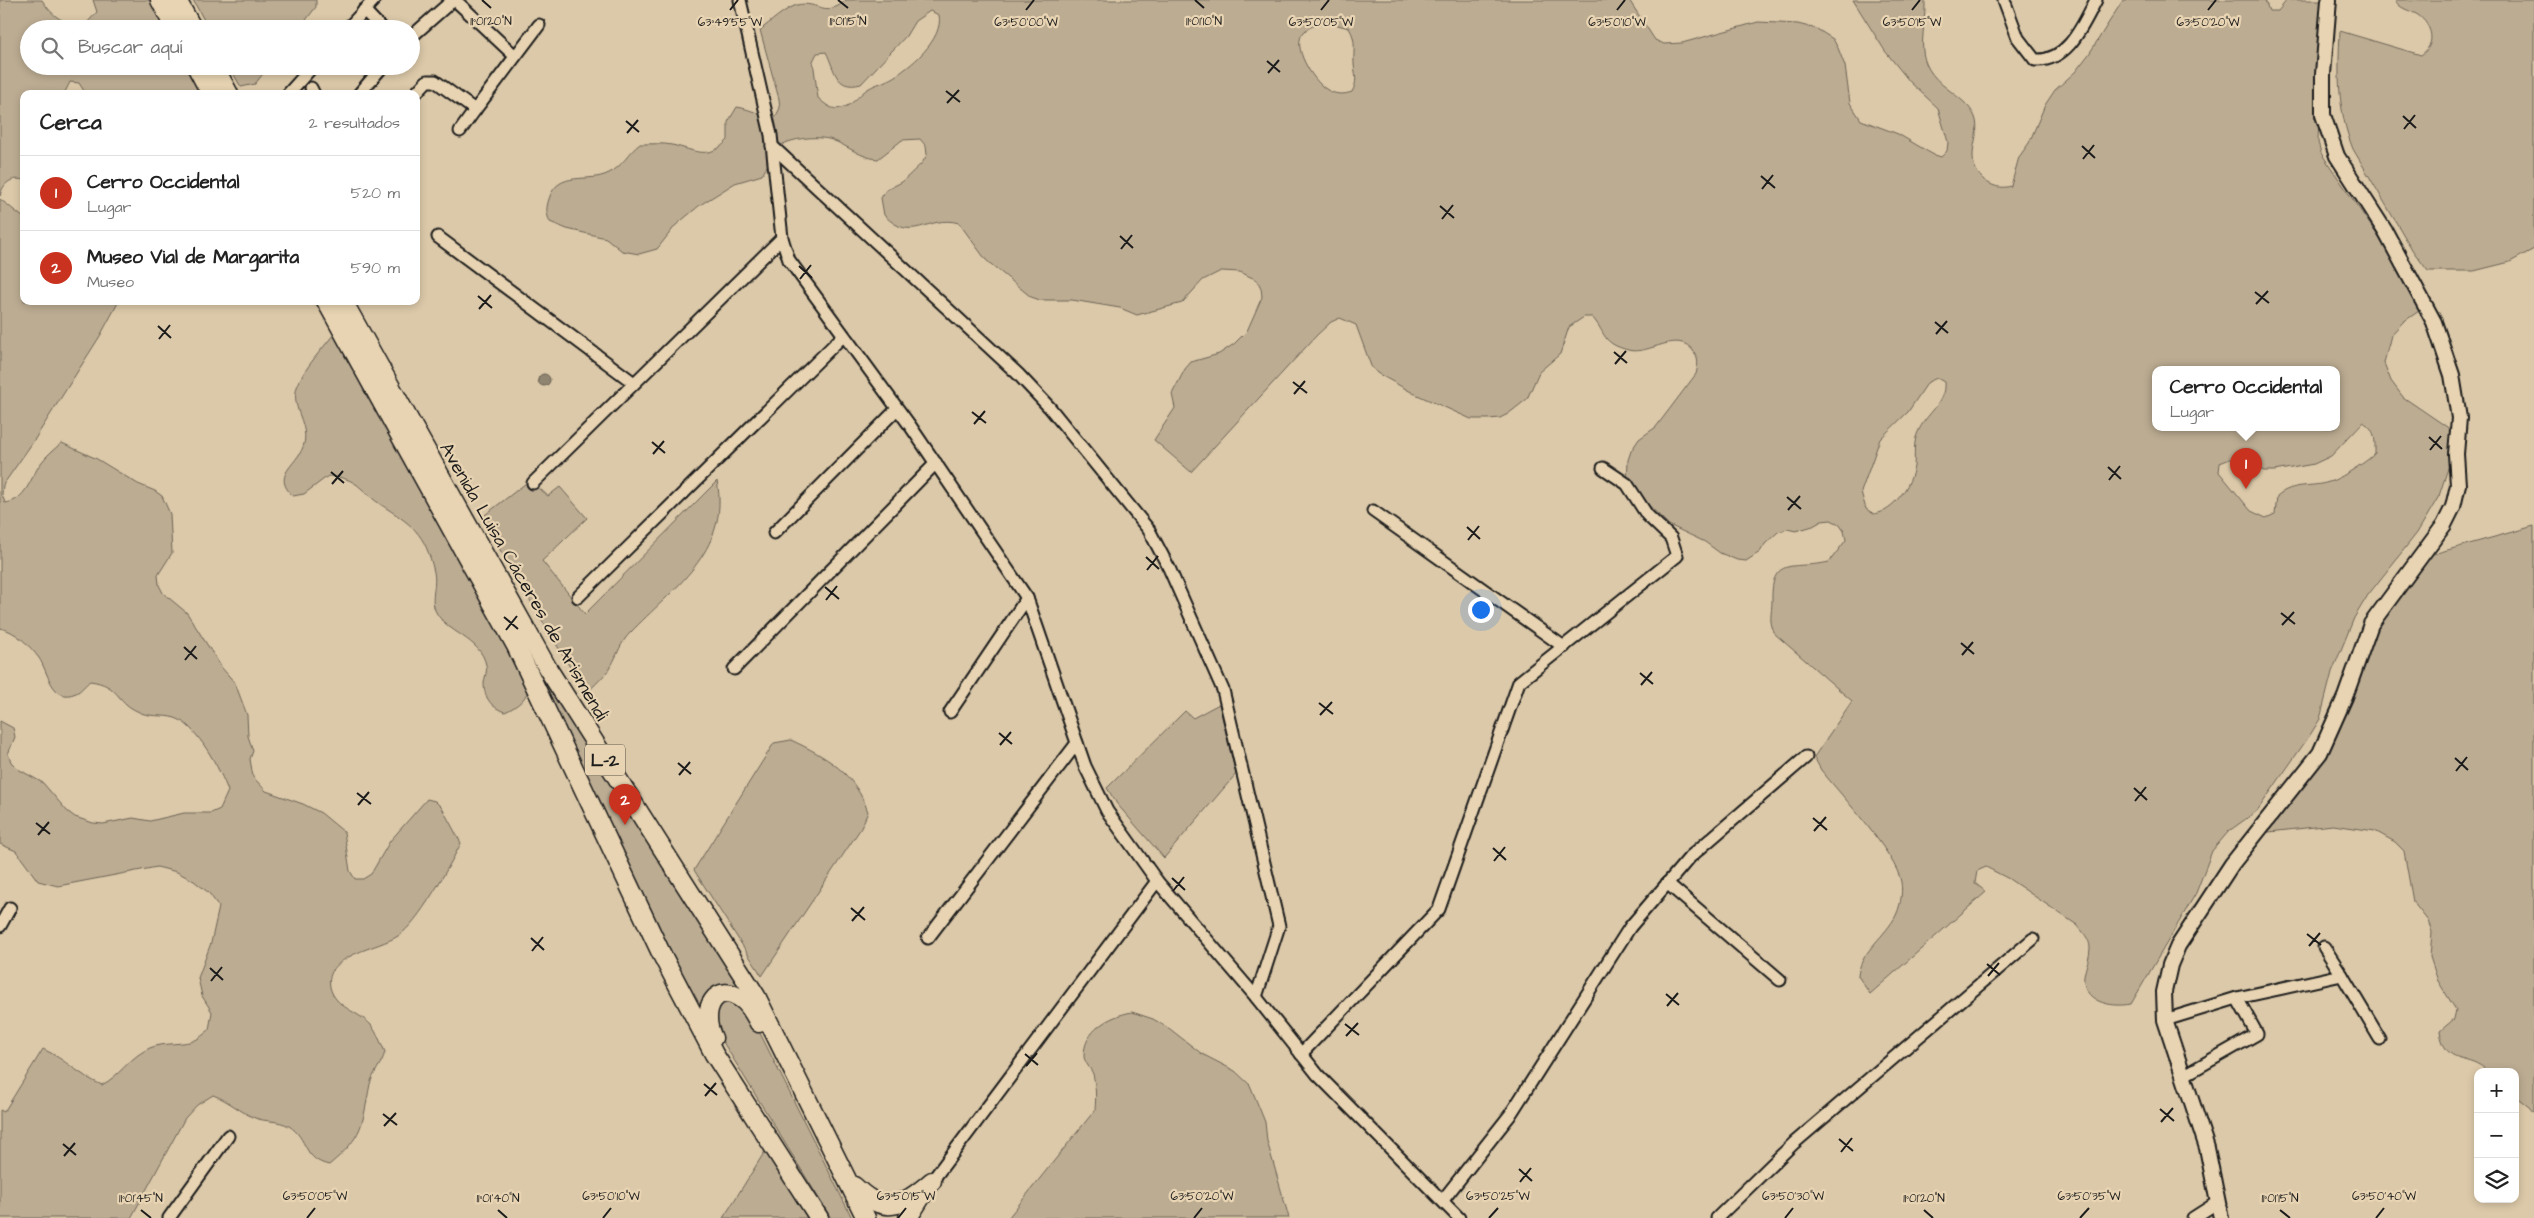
<!DOCTYPE html>
<html lang="es">
<head>
<meta charset="utf-8">
<style>
  body { margin:0; font-family:"Architects Daughter",sans-serif; background:#f6f6f6; color:#222 }
  .controls { position:absolute; right:15px; bottom:15px; display:grid; overflow:hidden; border-radius:10px; box-shadow:0 2px 8px #0003 }
  .controls button { width:45px; height:45px; display:grid; place-items:center; padding:0; border:0; border-bottom:1px solid #e0e0e0; background:#fff; color:#222; font:25px sans-serif }
  .you { position:absolute; left:1480px; top:609px; width:18px; height:18px; margin:-12px; border:4px solid #fff; border-radius:50%; background:#1a73e8; box-shadow:0 0 0 8px #1a73e833 }
  .badge { display:grid; place-items:center; width:32px; height:32px; border-radius:50%; background:#c8321e; color:#fff; font-size:16px; font-weight:700 }
  .pin { position:absolute; translate:-50% -41px; filter:drop-shadow(0 1px 2px #0008) }
  .pin::after { content:''; position:absolute; top:26px; width:18px; height:15px; background:inherit; clip-path:polygon(0 0,100% 0,50% 100%) }
  .popup { position:absolute; left:2152px; top:366px; width:188px; height:65px; box-sizing:border-box; display:grid; place-content:center; border-radius:10px; background:#fff; filter:drop-shadow(0 1px 4px #0005); font-size:16px; white-space:nowrap; color:#767676 }
  .popup b { font-size:19px; color:#222 }
  .popup::after { content:''; position:absolute; left:50%; top:100%; margin-left:-10px; border:10px solid transparent; border-top-color:#fff }
  .list { margin:0; padding:0; list-style:none }
  h2 { display:flex; justify-content:space-between; align-items:center; height:65px; margin:0; padding:0 20px; font-size:21px }
  h2 small { font-size:16px; font-weight:400; color:#767676 }
  .list li { display:grid; grid-template-columns:32px 1fr auto; gap:15px; align-items:center; box-sizing:border-box; height:75px; padding:0 20px; border-top:1px solid #e0e0e0 }
  .list b { display:block; font-size:19px; white-space:nowrap }
  .list p { margin:0; font-size:16px; white-space:nowrap; color:#767676 }
  .list em { font-size:16px; font-style:normal; color:#767676 }
  .icon { flex:none; width:28px; height:28px; fill:none; stroke:currentColor; stroke-width:2; stroke-linecap:round; stroke-linejoin:round }
  .map { position:relative; flex:none; width:2534px; height:1218px; overflow:hidden }
  .search { position:absolute; background:#fff; box-shadow:0 2px 8px #0003; left:20px; top:20px; width:400px; height:55px; display:flex; align-items:center; gap:12px; box-sizing:border-box; padding:0 18px; border-radius:28px; color:#767676; font-size:19px }
  .panel { position:absolute; background:#fff; box-shadow:0 2px 8px #0003; left:20px; top:90px; width:400px; height:215px; border-radius:10px }
  .map>svg:first-child { display:block }
</style>
</head>
<body>
<div class="map">
<svg width="2534" height="1218" viewBox="0 0 2534 1218">
  <rect width="100%" height="100%" fill="#dcc9a9"/>
  <filter id="ink" filterUnits="userSpaceOnUse"><feTurbulence type="fractalNoise" baseFrequency=".02" numOctaves="2"/><feDisplacementMap in="SourceGraphic" scale="10" xChannelSelector="R" yChannelSelector="G"/><feConvolveMatrix kernelMatrix="1 2 1 2 8 2 1 2 1" color-interpolation-filters="sRGB"/></filter>
  <g filter="url(#ink)">
    <g fill="#bcac92" stroke="#6c6457" fill-rule="evenodd">
      <path d="M0 0H42C52 16 65 26 85 25L97 12 93 0H149L165 29H29V66H186L202 94H86L79 83 70 82 64 94H24V180C11 177 3 183 0 196Z"/>
      <polygon points="193,0 316,0 316,7 299,29 209,29"/>
      <path d="M846 0H1629L1655 40 1664 44 1682 43 1758 22 1798 24 1817 29 1833 39 1838 48 1845 66 1850 103 1861 120 1898 134 1932 154 1941 157 1947 151 1948 142 1938 108 1910 82 1885 51 1853 0H1925C1926 39 1910 61 1949 90 1959 98 1970 105 1975 117 1980 130 1973 143 1973 155 1972 176 1993 192 2011 186L2019 157 2029 143 2045 105 2055 90 2075 72 2089 54 2123 0H2265L2269 11H2278L2287 0H2323L2318 142 2321 153 2393 258 2422 309 2403 322 2391 335 2384 363 2391 381 2403 397 2450 429 2455 438 2452 456 2439 496 2417 533 2368 595 2354 618 2332 672 2320 719 2310 735 2257 811 2229 831 2212 851 2196 893 2131 1004C2111 1008 2081 1002 2084 975 2086 966 2090 957 2090 948 2090 939 2082 931 2077 925L2009 879 1986 867 1977 871 1975 883 1986 892 1870 994 1858 976C1860 953 1882 939 1894 919 1900 909 1903 894 1901 882 1896 854 1841 795 1821 770L1814 757 1852 701 1775 634C1768 620 1772 615 1772 600 1771 555 1794 570 1829 562L1846 540 1844 531 1839 524 1831 520 1822 521 1813 526 1796 531 1787 529 1778 532 1765 544 1760 552 1746 561 1737 560 1720 553 1705 542 1669 525 1627 484 1628 460 1631 451 1639 439 1656 427 1696 374C1698 366 1699 359 1694 352 1678 328 1649 356 1628 350 1601 343 1607 334 1592 317H1584L1569 327 1560 354 1539 372 1527 399 1508 414 1500 418 1489 419H1471L1413 393 1377 373 1371 366 1356 325 1340 318 1331 322 1317 335 1191 472 1154 440 1175 408 1172 394 1185 369 1191 362 1219 354 1234 344 1247 331 1262 297 1261 288 1257 280 1240 272 1221 271 1203 280 1182 303 1137 315 1120 308 1072 300H1040L1031 297 986 260 959 223C927 214 913 245 884 215L881 198 886 190 902 182 922 163 927 155 926 146 920 139 902 140 878 159C861 158 848 146 832 140 818 135 784 138 774 151 769 158 768 167 762 175L735 183 700 205 676 225 657 249 639 254 622 251 606 238 567 229 550 222C546 213 546 208 549 199 558 169 588 184 609 173 622 167 628 153 640 144 650 144 663 143 672 145 695 150 708 161 728 140V122L737 107C751 109 762 117 776 116L780 108 779 99 760 30C771 22 784 9 797 5 817 0 826 19 846 0ZM930 11 939 15C944 39 910 68 890 79 882 83 873 85 866 90 858 96 852 106 841 108 832 111 825 104 818 98L813 61 817 53 826 52C835 69 835 91 861 84L906 36 915 21ZM1330 23 1349 28C1357 41 1353 50 1354 64 1355 76 1358 81 1352 92 1343 95 1335 95 1326 89 1313 81 1290 45 1304 32 1310 25 1321 24 1330 23ZM2156 370H2336V428H2156ZM1937 378 1944 382C1946 404 1926 413 1918 432 1913 442 1915 454 1914 466 1911 486 1894 510 1874 514L1866 509 1861 492 1880 439 1908 412 1928 382ZM2363 422C2376 430 2375 439 2375 453 2370 460 2338 480 2329 482 2311 488 2293 482 2277 496L2275 514 2266 518 2251 511 2219 472 2220 463 2230 459 2239 460 2264 471H2274L2314 464 2331 456Z"/>
      <path d="M2395 0H2534V249L2510 262 2474 271H2428L2413 251 2353 149C2337 109 2338 73 2340 31L2421 55C2437 44 2432 25 2418 15 2410 10 2399 9 2395 0Z"/>
      <polygon points="229,66 269,66 255,84 241,87"/>
      <path d="M0 199 24 218V301H119L100 336 33 442 3 485 2 494 5 503C26 501 30 478 41 463 47 455 54 449 62 443L97 459 138 484 155 491 162 496 170 514 172 553 158 575 159 585 163 593 187 613 222 668 235 683 247 715 248 736 253 751 250 759 253 777 266 791 303 804 321 813 344 832 350 871 355 879H363L371 874 390 841 427 799 435 801 442 808 461 843C450 865 418 924 398 936 380 948 323 955 330 987 335 1008 358 1011 371 1025 377 1033 381 1043 385 1052 382 1064 373 1073 370 1084 362 1125 364 1136 329 1165 302 1159 309 1139 289 1126 278 1120 266 1122 255 1118 240 1112 228 1100 213 1095L197 1105 185 1118 131 1218H0V1110L4 1112 43 1049C65 1059 80 1076 102 1085 120 1075 127 1061 144 1051 160 1041 176 1046 193 1041 199 1039 204 1034 209 1030L212 1012 202 996 198 978 211 943 219 907 209 893 194 881 177 872 157 867 58 886 38 881 16 851 0 844V721L13 728 15 737 8 754 11 762 18 769 43 783 67 811 75 817 93 823 103 824 133 818 150 821 184 813H211L220 809 228 791C221 771 196 724 175 718 162 714 149 718 137 711 115 701 120 685 90 681 86 684 81 691 76 693 52 704 48 671 39 658 29 645 16 631 0 628Z"/>
      <path d="M337 330 530 684C527 699 518 706 505 712 492 708 484 698 484 684 484 678 488 671 486 665 481 638 445 633 435 610 430 598 437 585 434 572 425 532 412 525 380 504 358 489 359 478 328 476L304 494 293 496C271 475 296 466 303 447 311 425 290 409 297 387 303 369 325 346 337 330Z"/>
      <path d="M530 480 548 496 560 487 587 518 542 561 585 614 717 481C731 551 672 589 630 633 620 643 618 654 611 666 605 676 594 685 586 694L481 518Z"/>
      <path d="M2534 526V1113L2529 1107 2515 1096V1072H2488C2469 1051 2445 1068 2440 1031L2454 1019 2456 1010 2438 981 2430 957 2432 932 2428 921 2413 902 2404 851 2395 842 2375 831 2333 825 2260 833 2315 770 2376 620 2426 556Z"/>
      <path d="M520 635 739 985C723 986 706 990 699 1007L693 1000Z"/>
      <polygon points="1219,704 1236,774 1164,858 1117,804 1107,788 1185,711 1193,718"/>
      <path d="M791 740C827 757 855 773 868 812L861 828 762 976 694 870 774 743Z"/>
      <polygon points="729,998 751,1015 852,1218 831,1218 715,1029 713,1010"/>
      <path d="M1132 1012 1153 1019 1170 1029 1202 1054 1235 1071 1250 1085 1265 1122 1267 1141 1289 1218H1008L1095 1110C1096 1098 1096 1086 1093 1074 1091 1069 1085 1063 1084 1057 1083 1030 1110 1016 1132 1012Z"/>
      <polygon points="767,1148 807,1218 723,1218 729,1209"/>
    </g>
    <circle fill="#908571" stroke="#625b4f" cx="544" cy="380" r="6"/>
    <g fill="none" stroke-linecap="round" stroke-linejoin="round">
      <defs>
        <g id="minor">
          <polyline points="455,0 515,56"/>
          <polyline points="740,0 771,135 782,238 789,260 911,427 1027,598 1085,766 1107,811 1157,881 1256,997 1318,1075 1459,1218"/>
          <path d="M2004 0 2018 38 2035 60C2068 62 2083 25 2096 0"/>
          <polyline points="364,10 382,29"/>
          <polyline points="347,29 374,0"/>
          <polyline points="411,37 453,0"/>
          <polyline points="311,88 314,94"/>
          <polyline points="288,94 313,66"/>
          <polyline points="359,94 383,66"/>
          <polyline points="415,94 427,81 435,81 475,110 539,25"/>
          <polyline points="460,131 475,110"/>
          <polyline points="772,146 1018,374 1050,408 1149,530 1169,568 1223,690 1279,926 1256,997"/>
          <polyline points="438,237 634,383"/>
          <polyline points="533,483 782,238"/>
          <polyline points="1373,511 1564,647"/>
          <polyline points="774,533 897,409"/>
          <polyline points="578,597 843,336"/>
          <polyline points="734,669 936,463"/>
          <polyline points="950,712 1027,598"/>
          <polyline points="1667,883 1780,980"/>
          <polyline points="0,926 10,908"/>
          <polyline points="928,938 1077,743"/>
          <polyline points="2324,947 2342,975"/>
          <polyline points="2165,1020 2237,998 2342,975 2380,1039"/>
          <polyline points="1301,1054 1439,909 1519,682 1677,556 1671,538 1647,515 1627,484 1603,468"/>
          <polyline points="2183,1076 2257,1034 2237,998"/>
          <polyline points="932,1181 1157,881"/>
          <polyline points="1443,1200 1510,1115 1630,927 1690,857 1806,757"/>
          <polyline points="169,1218 228,1136"/>
          <polyline points="1717,1218 1794,1143 2033,939"/>
          <polyline points="2193,1218 2218,1202"/>
        </g>
        <polyline id="tertiary" points="2221,1218 2207,1148 2165,1020 2164,992 2170,965 2178,946 2232,864 2320,753 2345,697 2371,624 2444,525 2453,507 2458,485 2456,454 2459,418 2452,375 2434,322 2385,231 2337,156 2323,115 2323,74 2329,0"/>
        <g id="primary">
          <polyline points="160,0 175,29"/>
          <polyline points="177,0 193,29"/>
          <polyline points="196,66 211,94"/>
          <polyline points="214,66 229,94"/>
          <polyline points="326,301 516,646 661,953 714,1054 819,1218"/>
          <polyline points="343,301 548,669 756,996 866,1218"/>
          <path d="M713 1038C699 1011 716 978 744 1001 751 1007 755 1016 759 1023"/>
          <path d="M854 1186C885 1216 901 1208 932 1181"/>
          <polyline points="908,1218 925,1191"/>
        </g>
      </defs>
      <use href="#minor" stroke="#1c1c1c" stroke-width="15"/>
      <use href="#tertiary" stroke="#1c1c1c" stroke-width="18"/>
      <use href="#primary" stroke="#1c1c1c" stroke-width="21"/>
      <use href="#minor" stroke="#e8d4b2" stroke-width="11"/>
      <use href="#tertiary" stroke="#e8d4b2" stroke-width="14"/>
      <use href="#primary" stroke="#e8d4b2" stroke-width="18"/>
    </g>
  </g>
  <path fill="none" stroke="#1c1c1c" stroke-width="2" d="M482 0 491 8M838 0 848 8M1195 0 1204 8M730 10 738 0M1026 10 1034 0M1321 10 1329 0M1617 10 1625 0M1912 10 1920 0M2208 10 2216 0M1267 61 1280 72M1268 73 1279 60M946 91 960 102M947 103 959 90M2403 116 2416 128M626 121 639 132M2404 129 2415 115M627 133 638 120M2082 146 2095 158M2083 159 2094 145M1761 176 1775 188M1762 189 1773 175M1440 206 1454 218M1442 219 1453 205M1120 236 1133 248M1121 249 1132 235M799 266 812 278M800 279 811 265M2255 292 2269 303M478 296 492 308M2256 304 2268 291M479 309 491 295M1935 322 1948 333M158 326 171 338M1936 334 1947 321M159 339 170 325M1614 352 1627 363M1615 364 1626 351M1293 382 1307 393M1294 394 1305 381M972 412 986 423M974 424 985 411M2429 437 2442 449M652 442 665 453M2430 450 2441 436M653 454 664 441M2108 467 2121 479M331 472 344 483M2109 480 2120 466M332 484 343 471M1787 497 1801 509M1788 510 1800 496M1467 527 1480 539M1468 540 1479 526M1146 557 1159 569M1147 570 1158 556M825 587 839 599M826 600 837 586M2281 613 2295 624M504 617 518 629M2282 625 2294 612M506 630 517 616M1961 643 1974 654M184 647 197 659M1962 655 1973 642M185 660 196 646M1640 673 1653 684M1641 685 1652 672M1319 703 1333 714M1320 715 1332 702M999 733 1012 744M1000 745 1011 732M2455 758 2468 770M678 763 691 774M2456 771 2467 757M679 775 690 762M2134 788 2147 800M357 793 371 804M2135 801 2146 787M358 805 369 792M1813 818 1827 830M36 823 50 834M1814 831 1826 817M38 835 49 822M1493 848 1506 860M1494 861 1505 847M1172 878 1185 890M1173 891 1184 877M851 908 865 920M852 921 864 907M2307 934 2321 945M531 938 544 950M2309 946 2320 933M532 951 543 937M1987 964 2000 975M210 968 223 980M1988 976 1999 963M211 981 222 967M1666 994 1679 1005M1667 1006 1678 993M1345 1024 1359 1035M1346 1036 1358 1023M1025 1054 1038 1065M1026 1066 1037 1053M704 1084 717 1095M705 1096 716 1083M2160 1109 2174 1121M383 1114 397 1125M2161 1122 2173 1108M384 1126 396 1113M1839 1139 1853 1151M63 1144 76 1155M1841 1152 1852 1138M64 1156 75 1143M1519 1169 1532 1181M1520 1182 1531 1168M141 1210 151 1218M498 1210 507 1218M1924 1210 1933 1218M2280 1210 2290 1218M307 1218 315 1208M603 1218 611 1208M898 1218 906 1208M1194 1218 1202 1208M1489 1218 1498 1208M1785 1218 1793 1208M2080 1218 2089 1208M2376 1218 2384 1208"/>
  <g text-anchor="middle" stroke-width="4.5" stroke-linejoin="round" paint-order="stroke">
    <rect fill="#e8d4b2" stroke="#595349" stroke-width="1" x="585" y="744.5" width="40" height="31" rx="4"/>
    <g font-size="18" font-weight="bold" fill="#1c1c1c">
      <text x="605" y="766">L-2</text>
    </g>
    <g font-size="19" fill="#1c1c1c" stroke="#e8d4b2">
      <text transform="translate(525 581) rotate(60)" y="7">Avenida Luisa Cáceres de Arismendi</text>
    </g>
  </g>
  <g font-size="12" text-anchor="middle" fill="#1c1c1c" stroke="#e8d4b2" stroke-width="4.5" stroke-linejoin="round" paint-order="stroke">
    <text x="491" y="25">11°01'20"N</text>
    <text x="848" y="25">11°01'15"N</text>
    <text x="1204" y="25">11°01'10"N</text>
    <text x="730" y="26">63°49'55"W</text>
    <text x="1026" y="26">63°50'00"W</text>
    <text x="1321" y="26">63°50'05"W</text>
    <text x="1617" y="26">63°50'10"W</text>
    <text x="1912" y="26">63°50'15"W</text>
    <text x="2208" y="26">63°50'20"W</text>
    <text x="315" y="1200">63°50'05"W</text>
    <text x="611" y="1200">63°50'10"W</text>
    <text x="906" y="1200">63°50'15"W</text>
    <text x="1202" y="1200">63°50'20"W</text>
    <text x="1498" y="1200">63°50'25"W</text>
    <text x="1793" y="1200">63°50'30"W</text>
    <text x="2089" y="1200">63°50'35"W</text>
    <text x="2384" y="1200">63°50'40"W</text>
    <text x="141" y="1202">11°01'45"N</text>
    <text x="498" y="1202">11°01'40"N</text>
    <text x="1924" y="1202">11°01'20"N</text>
    <text x="2280" y="1202">11°01'15"N</text>
  </g>
</svg>
<div class="controls">
<button>+</button>
<button>−</button>
<button><svg class="icon" aria-label="layers" viewBox="0 0 24 24"><path d="M12 4l9 5-9 5-9-5zM3 14l9 5 9-5"/></svg></button>
</div>
<div class="you"></div>
<div class="pin badge" style="left:2246px;top:489px">1</div>
<div class="popup"><b>Cerro Occidental</b>Lugar</div>
<div class="pin badge" style="left:625px;top:825px">2</div>
<div class="search"><svg class="icon" aria-label="search" viewBox="0 0 24 24"><circle cx="10" cy="10" r="6"/><path d="M15 15l6 6"/></svg>Buscar aquí</div>
<section class="panel">
<h2>Cerca<small>2 resultados</small></h2>
<ul class="list">
<li><span class="badge">1</span><div><b>Cerro Occidental</b><p>Lugar</p></div><em>520 m</em></li>
<li><span class="badge">2</span><div><b>Museo Vial de Margarita</b><p>Museo</p></div><em>590 m</em></li>
</ul>
</section>
</div>
</body>
</html>
